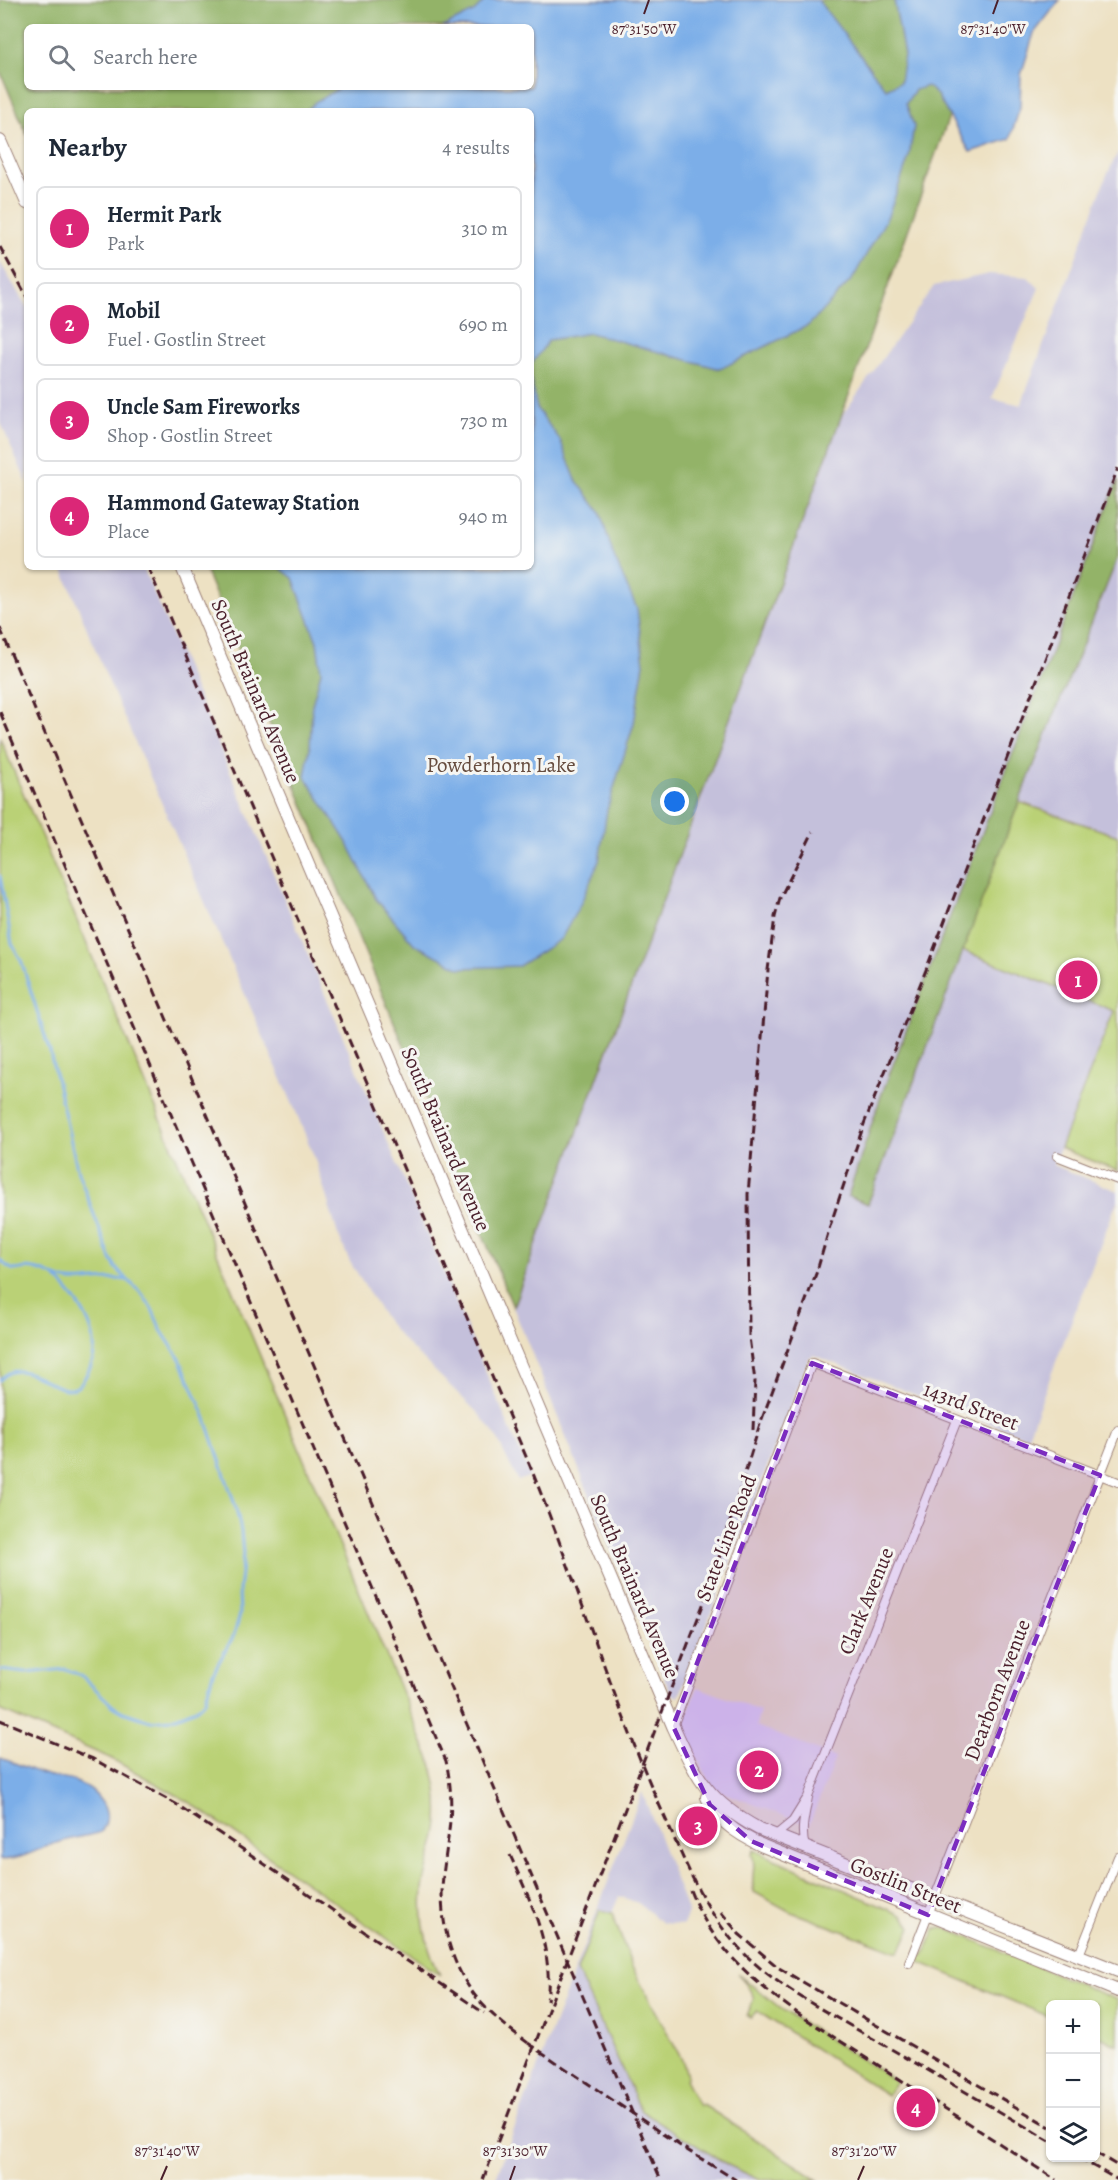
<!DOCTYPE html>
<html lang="en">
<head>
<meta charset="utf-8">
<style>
  body { margin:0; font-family:Alegreya,serif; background:#f2f2f3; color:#1f2937 }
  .controls { position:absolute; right:18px; bottom:18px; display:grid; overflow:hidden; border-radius:9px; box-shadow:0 2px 4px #0004 }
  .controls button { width:54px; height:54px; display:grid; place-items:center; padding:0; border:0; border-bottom:2px solid #e0e1e3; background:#fff; color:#1f2937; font:30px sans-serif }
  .you { position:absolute; left:675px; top:802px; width:21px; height:21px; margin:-15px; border:4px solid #fff; border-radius:50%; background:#1a73e8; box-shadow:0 0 0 9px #1a73e833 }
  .badge { display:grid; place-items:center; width:39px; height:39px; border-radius:50%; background:#db2777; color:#fff; font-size:20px; font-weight:700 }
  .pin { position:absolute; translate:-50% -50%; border:3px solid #fff; box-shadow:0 2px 6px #0006 }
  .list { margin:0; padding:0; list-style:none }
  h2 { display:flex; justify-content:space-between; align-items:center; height:78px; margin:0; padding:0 24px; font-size:26px }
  h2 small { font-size:20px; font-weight:400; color:#747a83 }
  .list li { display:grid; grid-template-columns:39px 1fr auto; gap:18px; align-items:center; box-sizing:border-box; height:84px; margin:0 12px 12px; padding:0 12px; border:2px solid #e0e1e3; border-radius:9px }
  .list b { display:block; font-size:22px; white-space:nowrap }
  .list p { margin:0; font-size:20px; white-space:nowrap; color:#747a83 }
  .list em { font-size:20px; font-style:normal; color:#747a83 }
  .icon { flex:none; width:33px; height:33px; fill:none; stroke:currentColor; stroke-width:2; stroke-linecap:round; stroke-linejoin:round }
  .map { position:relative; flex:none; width:1118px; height:2180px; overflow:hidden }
  .search { position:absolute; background:#fff; box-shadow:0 2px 4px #0004; left:24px; top:24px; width:510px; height:66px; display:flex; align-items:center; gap:15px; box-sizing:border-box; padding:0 21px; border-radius:9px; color:#747a83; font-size:22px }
  .panel { position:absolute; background:#fff; box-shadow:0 2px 4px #0004; left:24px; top:108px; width:510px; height:462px; border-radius:9px }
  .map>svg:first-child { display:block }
</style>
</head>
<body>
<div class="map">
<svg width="1118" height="2180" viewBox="0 0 1118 2180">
  <rect width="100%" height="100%" fill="#f6f6f2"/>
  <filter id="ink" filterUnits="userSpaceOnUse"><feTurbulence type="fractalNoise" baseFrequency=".0167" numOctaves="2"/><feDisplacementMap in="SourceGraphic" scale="12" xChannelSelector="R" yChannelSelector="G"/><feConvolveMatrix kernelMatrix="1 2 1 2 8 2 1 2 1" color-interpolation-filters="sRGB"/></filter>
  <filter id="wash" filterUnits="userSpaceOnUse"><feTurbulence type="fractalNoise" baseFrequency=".008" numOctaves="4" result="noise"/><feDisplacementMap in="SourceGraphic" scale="24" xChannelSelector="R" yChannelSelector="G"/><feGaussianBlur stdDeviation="1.35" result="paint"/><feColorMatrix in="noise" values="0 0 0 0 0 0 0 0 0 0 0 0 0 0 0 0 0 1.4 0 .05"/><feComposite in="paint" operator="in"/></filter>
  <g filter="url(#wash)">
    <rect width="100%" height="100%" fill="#ede1c3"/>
    <polygon fill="#e0d4f4" points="698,1687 760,1711 756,1726 835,1758 809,1825 714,1789 681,1729"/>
    <g fill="#c4c0db">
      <polygon points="1118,152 1118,480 881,1096 868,1204 962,950 1114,1011 1053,1165 1118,1191 1118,1199 1027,1438 813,1355 809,1358 679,1697 671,1694 656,1659 513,1307 841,417 934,286 989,274 1028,277 1039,288 992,398 1021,405 1106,177"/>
      <polygon points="0,262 27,308 27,483 0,421"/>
      <polygon points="1118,557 1118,836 1019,801"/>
      <polygon points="62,567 143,567 530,1476 518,1481 496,1436 478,1413 402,1339 385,1319 350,1262 338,1235 315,1159 296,1112 102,666"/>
      <polygon points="642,1792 688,1913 683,1925 663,1923 638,1903 619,1896 612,1913 601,1910 641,2111 728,2165 760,2180 495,2180"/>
    </g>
    <g fill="#bad176" stroke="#827850" stroke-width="1.5">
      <path d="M0 738 429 1757C439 1786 442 1814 434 1844 430 1859 425 1874 423 1889 420 1920 426 1947 440 1975L189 1802 110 1758 0 1710Z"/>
      <polygon points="1019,802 1118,836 1118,1171 1060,1148 1114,1011 962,950"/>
      <path d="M754 1850 904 1916 911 1927 903 1945 898 1952 789 1911 754 1892C750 1877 757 1866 752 1854Z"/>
      <polygon points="600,1910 612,1913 632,1967 683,2062 687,2076 685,2079 699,2106 702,2104 818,2180 760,2180 728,2165 641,2111 577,1971"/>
      <polygon points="945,1928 1118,2000 1118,2045 1096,2035 1096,2004 1050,2004 1050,2017 917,1961 921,1954 924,1955 935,1929"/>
      <polygon points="738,1974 784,2011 896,2081 887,2095 757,2011 751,2017 747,2016 754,1998 746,1983"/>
    </g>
    <g fill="#93b367" stroke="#6e6949" stroke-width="1.5" fill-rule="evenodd">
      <path d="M0 0H991L841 417 513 1307 204 567H531V111H27V135L0 71ZM27 27H531V87H27Z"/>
      <polygon points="1118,480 1118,557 1019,802 868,1204 848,1196 881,1096"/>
    </g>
    <g fill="#7baee8" stroke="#62668a" stroke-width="1.5">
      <polygon points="485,0 818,0 886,89 900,82 904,55 894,0 1060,0 1034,33 1021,75 1020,107 1010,139 970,152 937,95 927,86 915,90 906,103 914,126 909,157 888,216 853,278 809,325 720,369 590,333 549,340 531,365 531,111 306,111 315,102 341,87 531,87 531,27 443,27 475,11"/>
      <polygon points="531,379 537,409 560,440 576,480 600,512 614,557 637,609 644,664 634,723 607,810 599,861 581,903 561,939 519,966 460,968 414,944 376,899 348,844 305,776 310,748 312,705 321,672 317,642 293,578 279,567 531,567"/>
      <path d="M0 1758C14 1762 26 1768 40 1773 51 1777 64 1778 76 1782 96 1790 116 1811 101 1832 84 1837 67 1839 50 1845 32 1852 20 1860 0 1860Z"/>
    </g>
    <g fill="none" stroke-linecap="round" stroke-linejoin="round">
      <g stroke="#7baee8" stroke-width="3">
        <polyline points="0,876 12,944 21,960 50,1052 78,1172 110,1257 116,1268 144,1296 152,1309 161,1330 180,1359 205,1416 236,1508 241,1531 243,1554 239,1591 240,1614 234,1635 213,1673 205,1701 196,1709 171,1719 151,1721 123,1712 113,1706 82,1676 66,1669 26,1673 0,1670"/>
        <path d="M0 1260C19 1278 16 1265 34 1269 47 1271 57 1280 70 1281 89 1283 108 1276 127 1280"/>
        <path d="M0 1380C25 1352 57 1400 77 1387 82 1383 85 1377 88 1372 106 1338 80 1302 56 1278"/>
      </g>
    </g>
  </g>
  <g filter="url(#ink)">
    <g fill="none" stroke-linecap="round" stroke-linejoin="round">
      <defs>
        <g id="street">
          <polyline points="1057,1156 1118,1180"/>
          <polyline points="673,1726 812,1363 1118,1482"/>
          <polyline points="776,1835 793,1821 806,1800"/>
          <path d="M805 1847C800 1829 805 1815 808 1797L957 1420"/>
          <polyline points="1079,1955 1118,1857"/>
          <polyline points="909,1963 1118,1430"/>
        </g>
        <g id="secondary">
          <polyline points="0,141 27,203"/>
          <path d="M182 567 673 1726C697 1778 707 1801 759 1829L1118 1971"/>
          <path d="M707 1797C715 1820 741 1836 763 1846L1118 1991"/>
        </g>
      </defs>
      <use href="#street" stroke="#9c8077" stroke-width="10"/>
      <use href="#secondary" stroke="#9c8077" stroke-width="14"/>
      <use href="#street" stroke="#fff" stroke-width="8"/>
      <use href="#secondary" stroke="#fff" stroke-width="12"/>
      <g stroke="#4a1f2b" stroke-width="3" stroke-dasharray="9 4.5" stroke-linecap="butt">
        <polyline points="0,247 27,297"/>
        <path d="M148 567 530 1466C578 1584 614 1706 667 1822 689 1872 710 1922 751 1960 786 1992 829 2013 870 2037 930 2071 990 2106 1050 2141"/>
        <polyline points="0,628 661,2180"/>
        <path d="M0 712 446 1761C456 1808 448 1831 443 1876 438 1924 453 1977 489 2011 501 2023 515 2033 528 2043"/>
        <polyline points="753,1430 755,1381 749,1337 748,1194 768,970 775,917 780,898 813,832"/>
        <polyline points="0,1720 93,1759 176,1804 484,2013"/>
        <path d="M510 1855C531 1902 554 1948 547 2001"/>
        <path d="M690 1890C723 1977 811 2021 884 2069 941 2106 999 2143 1056 2180"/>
        <polyline points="721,1912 739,1934 779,1968 1050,2127"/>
        <polyline points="528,2043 682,2147 736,2180"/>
        <polyline points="1096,2153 1118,2166"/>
        <polyline points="1079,2158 1118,2180"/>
        <polyline points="483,2180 711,1584 759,1427 817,1271 830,1226 864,1124 926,970 1118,468"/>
      </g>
    </g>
  </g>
  <path fill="#7b2cbf" fill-opacity="0.2" stroke="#7b2cbf" stroke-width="4.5" stroke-dasharray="12 8" stroke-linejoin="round" d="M812 1363 1100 1475 928 1915 751 1841 710 1805 673 1726Z"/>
  <path fill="none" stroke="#4a1f2b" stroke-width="2" d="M644 14 649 0M993 14 998 0M161 2180 167 2166M510 2180 515 2166M858 2180 864 2166"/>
  <g text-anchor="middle" stroke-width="6" stroke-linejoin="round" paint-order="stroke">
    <g font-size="21" fill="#4a1f2b" stroke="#f6f6f2">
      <text transform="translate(256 691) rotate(67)" y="7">South Brainard Avenue</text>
      <text transform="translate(446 1139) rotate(67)" y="7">South Brainard Avenue</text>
      <text transform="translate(971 1406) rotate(21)" y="7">143rd Street</text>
      <text transform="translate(726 1538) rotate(-69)" y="7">State Line Road</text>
      <text transform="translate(635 1586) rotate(67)" y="7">South Brainard Avenue</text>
      <text transform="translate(866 1601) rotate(-68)" y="7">Clark Avenue</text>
      <text transform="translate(997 1690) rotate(-69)" y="7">Dearborn Avenue</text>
      <text transform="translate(906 1885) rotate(22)" y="7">Gostlin Street</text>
    </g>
    <g font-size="21" fill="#664c3e" stroke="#f6f6f2">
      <text x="501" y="772">Powderhorn Lake</text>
    </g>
  </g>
  <g font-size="15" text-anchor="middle" fill="#4a1f2b" stroke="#f6f6f2" stroke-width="6" stroke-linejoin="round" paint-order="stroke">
    <text x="644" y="34">87°31'50"W</text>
    <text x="993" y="34">87°31'40"W</text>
    <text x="167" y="2156">87°31'40"W</text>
    <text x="515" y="2156">87°31'30"W</text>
    <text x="864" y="2156">87°31'20"W</text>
  </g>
</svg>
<div class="controls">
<button>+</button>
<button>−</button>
<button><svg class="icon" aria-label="layers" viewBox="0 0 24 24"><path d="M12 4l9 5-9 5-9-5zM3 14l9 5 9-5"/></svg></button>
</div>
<div class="you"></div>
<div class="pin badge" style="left:1078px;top:980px">1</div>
<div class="pin badge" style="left:759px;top:1770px">2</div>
<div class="pin badge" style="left:698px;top:1826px">3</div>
<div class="pin badge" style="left:916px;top:2108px">4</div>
<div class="search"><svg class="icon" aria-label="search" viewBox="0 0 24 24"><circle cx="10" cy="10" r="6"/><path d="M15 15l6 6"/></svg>Search here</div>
<section class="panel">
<h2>Nearby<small>4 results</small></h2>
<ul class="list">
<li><span class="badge">1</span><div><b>Hermit Park</b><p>Park</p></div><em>310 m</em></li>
<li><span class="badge">2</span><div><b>Mobil</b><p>Fuel · Gostlin Street</p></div><em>690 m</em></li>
<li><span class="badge">3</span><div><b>Uncle Sam Fireworks</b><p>Shop · Gostlin Street</p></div><em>730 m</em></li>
<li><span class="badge">4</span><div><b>Hammond Gateway Station</b><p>Place</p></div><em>940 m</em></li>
</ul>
</section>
</div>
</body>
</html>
